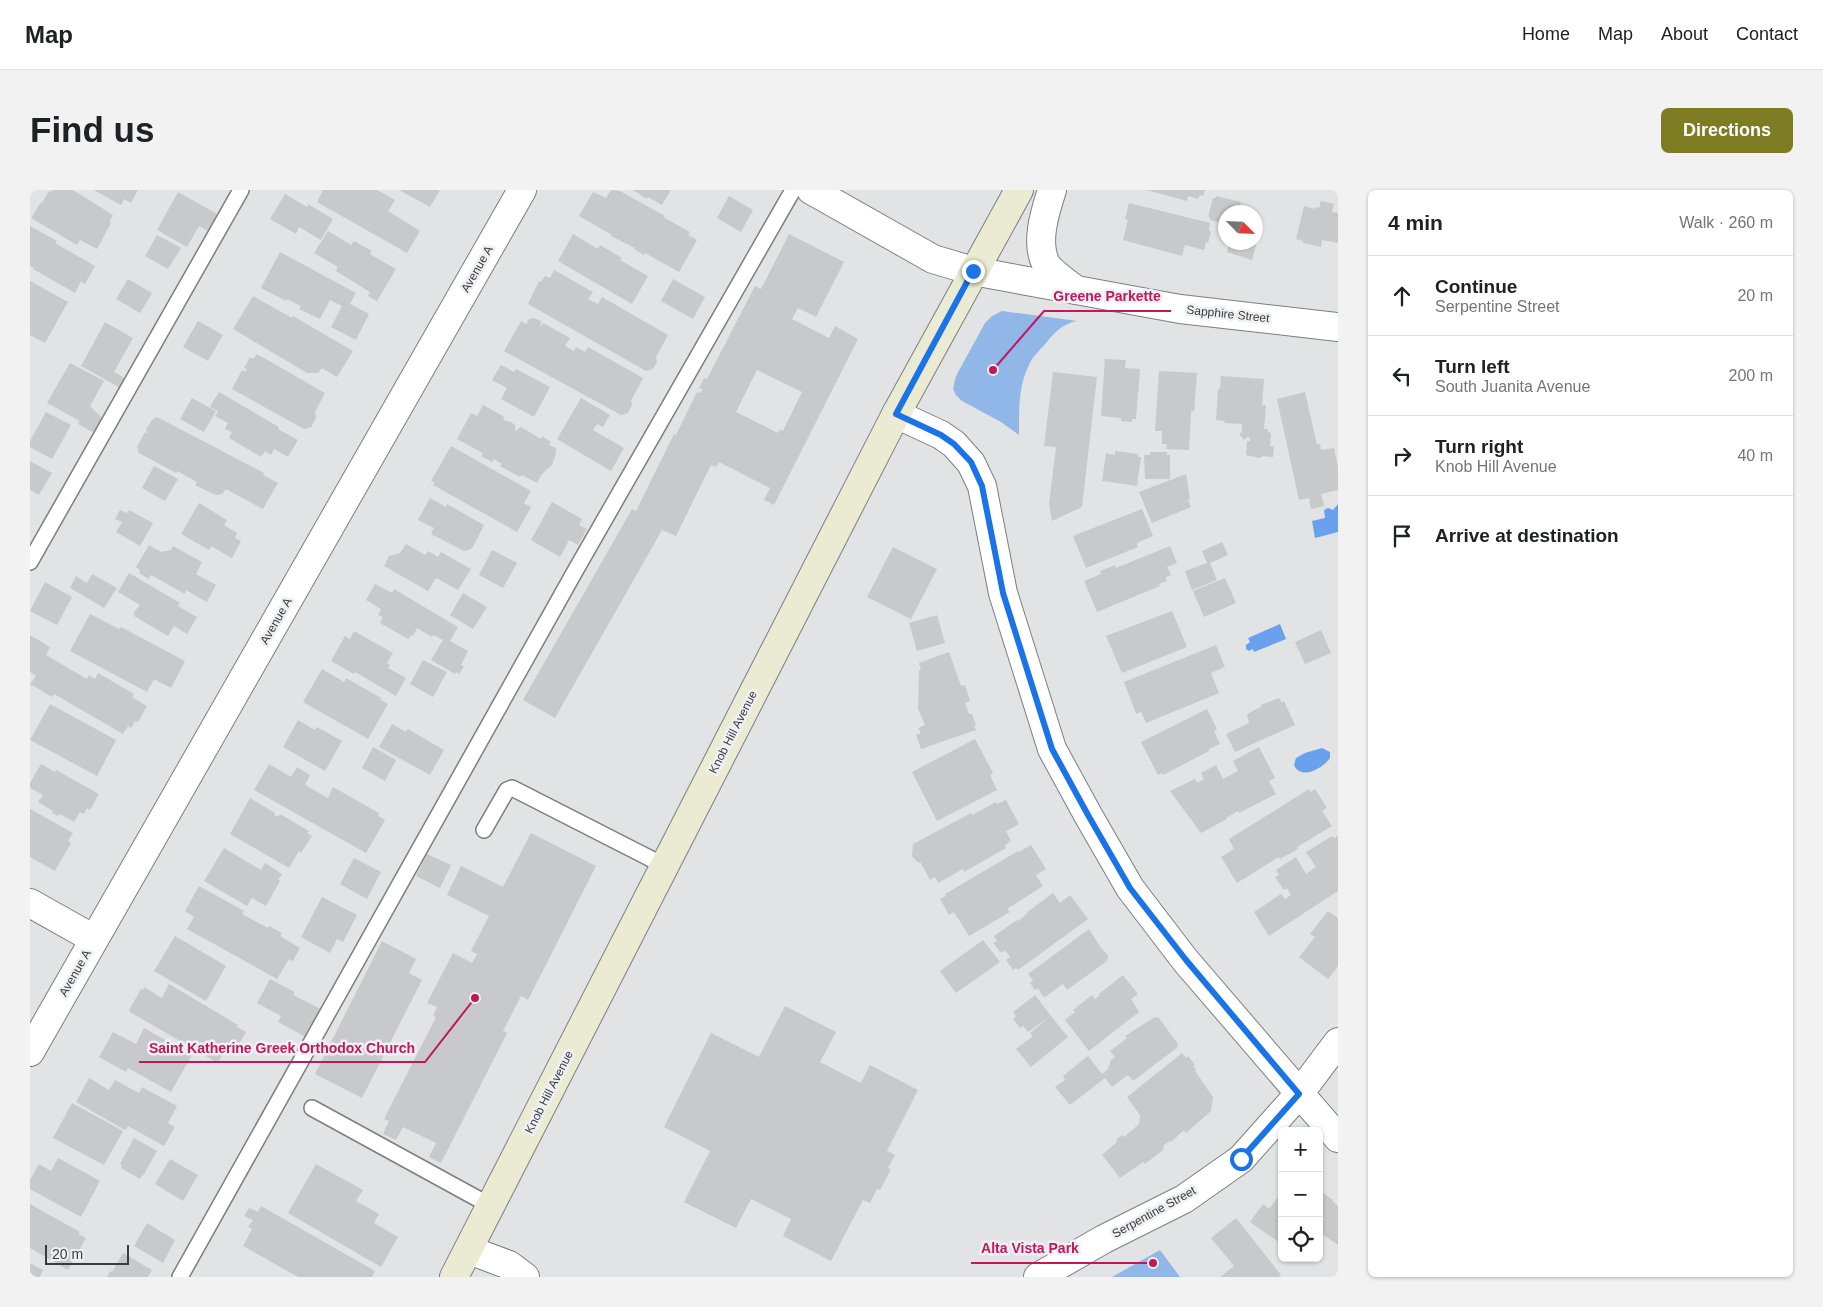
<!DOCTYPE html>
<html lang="en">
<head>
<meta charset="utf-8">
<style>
  body { margin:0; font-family:Helvetica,sans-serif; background:#f2f2f2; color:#202124 }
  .controls { position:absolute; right:15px; bottom:15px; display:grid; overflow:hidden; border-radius:8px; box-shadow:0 1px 4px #0004 }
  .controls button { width:45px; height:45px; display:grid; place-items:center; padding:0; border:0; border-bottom:1px solid #e0e0e0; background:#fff; color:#202124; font:25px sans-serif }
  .compass { position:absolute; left:1188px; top:15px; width:45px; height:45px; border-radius:50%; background:#fff; box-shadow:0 1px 4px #0004; rotate:114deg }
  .scale { position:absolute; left:15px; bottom:12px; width:84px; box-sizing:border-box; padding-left:5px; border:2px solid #3a3b3c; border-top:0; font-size:14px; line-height:18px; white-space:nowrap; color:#3a3b3c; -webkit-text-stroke:4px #eef0f3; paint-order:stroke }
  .stop { position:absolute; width:15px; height:15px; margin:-11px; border:4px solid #1a73e8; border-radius:50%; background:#fff }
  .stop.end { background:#1a73e8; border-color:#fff; box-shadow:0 1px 5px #0008 }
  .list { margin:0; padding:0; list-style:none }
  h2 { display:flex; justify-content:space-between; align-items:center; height:65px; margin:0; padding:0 20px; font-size:21px }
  h2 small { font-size:16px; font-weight:400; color:#757577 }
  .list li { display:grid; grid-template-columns:32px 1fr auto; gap:15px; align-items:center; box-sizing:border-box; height:80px; padding:0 20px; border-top:1px solid #e0e0e0 }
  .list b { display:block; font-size:19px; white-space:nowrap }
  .list p { margin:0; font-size:16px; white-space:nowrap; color:#757577 }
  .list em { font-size:16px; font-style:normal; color:#757577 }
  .icon { flex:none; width:28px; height:28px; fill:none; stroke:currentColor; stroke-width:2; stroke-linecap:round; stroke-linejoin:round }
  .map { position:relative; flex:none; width:1308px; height:1087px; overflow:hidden; border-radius:8px }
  header { display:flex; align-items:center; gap:30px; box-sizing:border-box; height:70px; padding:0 25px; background:#fff; border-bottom:1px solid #e0e0e0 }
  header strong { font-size:24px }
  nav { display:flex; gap:28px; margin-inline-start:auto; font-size:18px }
  .intro { display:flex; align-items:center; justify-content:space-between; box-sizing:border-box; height:120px; padding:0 30px }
  h1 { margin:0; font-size:35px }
  .button { padding:12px 22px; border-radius:8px; background:#7e7c23; color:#fff; font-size:18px; font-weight:700 }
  main { display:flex; gap:30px; padding:0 30px }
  aside { flex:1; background:#fff; border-radius:8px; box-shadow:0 1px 4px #0004 }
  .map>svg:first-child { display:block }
</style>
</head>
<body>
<header>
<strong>Map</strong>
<nav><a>Home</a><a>Map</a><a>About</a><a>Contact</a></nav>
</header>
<div class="intro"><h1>Find us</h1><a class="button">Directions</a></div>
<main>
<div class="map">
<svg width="1308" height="1087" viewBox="0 0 1308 1087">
  <rect width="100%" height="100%" fill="#e1e3e5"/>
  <g fill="#91b6e8">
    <path d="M972 121 1047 131C1032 134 1025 142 1016 153 1010 160 1002 167 999 175 988 196 989 222 989 245L971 232 932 211 926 205 923 199 926 186 955 133 962 126Z"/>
    <polygon points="1130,1060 1150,1087 1082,1087"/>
  </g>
  <g fill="#69a1ef">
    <polygon points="1308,314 1308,342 1285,348 1282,331 1295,328 1294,320 1298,318 1303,320"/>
    <polygon points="1250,434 1256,449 1224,462 1223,459 1219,461 1216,459 1216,455 1220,452 1218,448"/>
    <path d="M1292 558 1300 562V568C1293 578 1271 591 1264 575L1266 568 1275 563Z"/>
  </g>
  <g fill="#c7c9cb" fill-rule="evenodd">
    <polygon points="22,0 43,0 83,25 79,32 81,33 67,59 50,50 47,55 1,28 11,12 12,13 19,1 21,2"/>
    <polygon points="64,0 108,0 101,13 94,9 91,15"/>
    <polygon points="293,0 347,0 365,10 358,21 390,41 377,63 287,12"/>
    <polygon points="369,0 410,0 400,17"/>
    <polygon points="581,0 590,1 635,26 633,27 660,42 658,45 667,50 649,82 615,63 614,65 604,59 605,58 581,46 582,45 549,26 563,2 576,8"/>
    <polygon points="603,0 641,0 632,15 618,7 617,9"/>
    <polygon points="1117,0 1175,0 1173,6 1170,5 1168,9 1158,6 1157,11"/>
    <polygon points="148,2 187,24 178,41 169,36 157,57 127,40"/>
    <polygon points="255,4 277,17 278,14 303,29 291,50 269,37 266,44 240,29"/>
    <polygon points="699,6 723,20 711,42 687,28"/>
    <polygon points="1186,6 1211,12 1209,22 1196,22 1196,34 1180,30 1180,27 1178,27 1183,8 1186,8"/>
    <polygon points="1291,11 1304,14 1302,22 1308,23 1308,53 1292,50 1291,57 1273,53 1273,51 1266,49 1274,16 1284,19 1285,17 1289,18"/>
    <polygon points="1099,13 1180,33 1179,40 1181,41 1178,53 1176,52 1174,60 1155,55 1152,66 1093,50 1098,30 1095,29"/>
    <polygon points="0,36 27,51 25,53 65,76 55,94 51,91 45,103 3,79 4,78 0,76"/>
    <polygon points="298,41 321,55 324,51 342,61 340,64 366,79 347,111 338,106 340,102 306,81 308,77 284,63"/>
    <polygon points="1226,43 1229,44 1222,70 1197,62 1199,52 1226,52"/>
    <polygon points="543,44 568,59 570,55 592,68 590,70 618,86 602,114 528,71"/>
    <path d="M759 44 814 72 786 127 768 118 762 129 799 148 805 136 828 149 744 315 734 310 740 298 689 272 686 277 681 275 646 346 632 340 525 528 493 510 602 319 606 321 644 244 646 245 667 202 670 203 673 199 669 198 674 188 677 189 725 96 731 99ZM727 180 772 202 753 241 750 239 748 243 706 222Z"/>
    <polygon points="127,45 151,58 138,79 115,66"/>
    <polygon points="250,62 326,103 320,114 339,124 326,150 301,137 312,116 300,110 290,129 269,119 271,116 257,109 256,111 231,98"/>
    <polygon points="524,80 563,102 558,109 568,114 572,107 638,145 626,167 627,172 623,179 616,181 498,114 509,91 511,92 515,86 520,88"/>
    <polygon points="98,89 122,103 110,123 86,109"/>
    <polygon points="643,89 675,107 663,129 631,111"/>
    <polygon points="0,91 38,112 15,153 0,145"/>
    <polygon points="223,106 262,128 263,126 323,161 307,187 292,178 288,183 277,183 203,139"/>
    <polygon points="504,128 511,131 510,137 513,133 540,148 535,156 544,161 546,157 555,162 558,157 613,188 601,211 602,215 598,223 591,225 474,161 491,131 496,134 499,129"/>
    <polygon points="168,131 193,145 178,171 153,157"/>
    <polygon points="75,132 103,148 84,182 98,190 92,199 51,176"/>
    <polygon points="227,164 295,203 285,222 286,228 281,237 274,239 202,199 212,180 215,182 217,179 214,178 220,167 223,169"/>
    <polygon points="1075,169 1096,170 1095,178 1110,179 1106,229 1102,229 1102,232 1091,231 1091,228 1071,226"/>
    <polygon points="40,173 74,191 60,216 74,230 66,244 48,234 50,231 17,213"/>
    <polygon points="471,175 484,182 486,179 520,197 504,227 471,209 477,198 462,190"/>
    <polygon points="1129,181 1167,183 1164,221 1161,221 1159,260 1136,259 1137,254 1132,254 1132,241 1125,241"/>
    <polygon points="1023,182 1067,187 1052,317 1022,331 1019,314 1026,257 1014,256"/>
    <polygon points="1191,186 1234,189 1232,215 1236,215 1234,239 1238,239 1238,242 1241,243 1240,256 1244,256 1243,267 1233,266 1229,268 1216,265 1217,251 1220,251 1220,248 1217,247 1214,250 1209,244 1212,242 1212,234 1194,233 1195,231 1186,230 1188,199 1190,199"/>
    <polygon points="189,202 249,237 248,239 268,250 258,267 244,259 241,265 235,261 231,267 199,248 202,242 195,239 198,233 185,226 188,221 180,217"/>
    <polygon points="1275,202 1287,255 1290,254 1291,260 1304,258 1308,277 1308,300 1291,304 1294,316 1281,319 1279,308 1269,310 1247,209"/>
    <polygon points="162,208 186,221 174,242 150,229"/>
    <polygon points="551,208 580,225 573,237 567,234 563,240 594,258 581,281 527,249"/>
    <polygon points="453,215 473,226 475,231 481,232 485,235 485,241 491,237 511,249 512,246 521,252 519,255 526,258 526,263 522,275 511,285 507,293 492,285 490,287 470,276 472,274 464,269 462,272 451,266 453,263 427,249 441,223 447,226"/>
    <polygon points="16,222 41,235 22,269 0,257 0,251"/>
    <polygon points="127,227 234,283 233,285 248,293 233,319 196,299 192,304 186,305 177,301 165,295 167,292 147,281 146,283 109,263 107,257 115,242 118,244 116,239 122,230"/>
    <polygon points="421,256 501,301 494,313 501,317 487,342 403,295 405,293 401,291"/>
    <polygon points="1085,261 1108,264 1108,267 1111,267 1107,296 1072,291 1076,263 1085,265"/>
    <polygon points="1120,262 1137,262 1137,265 1140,265 1140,289 1115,289 1114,265 1120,265"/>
    <polygon points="0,271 22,283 9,305 0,300"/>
    <polygon points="124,276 148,289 135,311 112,298"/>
    <polygon points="1156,284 1160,309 1158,310 1161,317 1122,333 1109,302"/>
    <polygon points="400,308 416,317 417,314 454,335 443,357 439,360 434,361 401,344 404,338 388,330"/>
    <polygon points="522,312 552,329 549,335 557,339 548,355 539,350 530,367 501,350"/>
    <polygon points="169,313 197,330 194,335 207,343 205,348 211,351 202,368 181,356 179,360 151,344"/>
    <polygon points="1112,319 1123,346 1107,353 1108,357 1056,378 1043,346"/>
    <polygon points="90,320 97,323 99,320 123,333 110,356 86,342 92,332 85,329"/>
    <polygon points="1192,352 1198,365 1180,373 1187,390 1162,400 1155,381 1177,373 1172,361"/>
    <polygon points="376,354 395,365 398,361 408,367 411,362 441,379 428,400 406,388 398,401 354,376 359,366 370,363"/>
    <polygon points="119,355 131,362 141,360 143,356 172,372 166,384 186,395 177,412 156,400 155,404 121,385 119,389 109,383 110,380 106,377"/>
    <polygon points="1140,356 1147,373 1137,377 1141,385 1136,387 1137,391 1129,394 1130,396 1067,422 1054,391 1071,384 1070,381 1085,375 1086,378"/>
    <polygon points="863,357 907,379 881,429 837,407"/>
    <polygon points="462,360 487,373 473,398 449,385"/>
    <polygon points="99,383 150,413 148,416 167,427 157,444 144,436 138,446 104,426 105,424 103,423 110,415 88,402"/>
    <polygon points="62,384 87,398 74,418 40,398 46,386 57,393"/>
    <polygon points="1195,388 1206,413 1174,427 1163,401"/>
    <polygon points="15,392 42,407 27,435 0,421"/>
    <polygon points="345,394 362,403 364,399 428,437 420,451 438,461 431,475 434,476 429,484 426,482 425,484 401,470 413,450 403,445 402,447 387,438 383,446 381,445 378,449 350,433 353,427 348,425 351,419 336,410"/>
    <polygon points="433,403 457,417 443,439 420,425"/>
    <polygon points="1142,421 1157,457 1092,483 1076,446"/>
    <polygon points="60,424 89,439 91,437 155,471 141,498 124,489 117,502 40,461"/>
    <polygon points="907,425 915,453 887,461 879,433"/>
    <polygon points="1291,440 1301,463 1275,474 1265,452"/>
    <polygon points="324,441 363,463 357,473 360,475 358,478 376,488 366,506 325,482 324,484 301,471 315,446 320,449"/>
    <polygon points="0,445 20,457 16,465 57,489 59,485 65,489 68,483 104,504 102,507 117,516 108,532 105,531 101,538 98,536 93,544 24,504 22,507 0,494 6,486 0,482"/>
    <polygon points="1186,455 1195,477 1181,483 1189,503 1116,533 1111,522 1106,524 1094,492"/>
    <polygon points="919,462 931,496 935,495 940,511 935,513 939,524 942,524 946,535 944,536 946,540 891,559 886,545 891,543 888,538 895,535 888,519 889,480 891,480 889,473"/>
    <polygon points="393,470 417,482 403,507 380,494"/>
    <polygon points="292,479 314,492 316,488 351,508 351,510 358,514 338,549 273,512"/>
    <polygon points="1249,508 1252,513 1254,511 1265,535 1205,562 1196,544 1219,533 1217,524 1231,517 1231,515"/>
    <polygon points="20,514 86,550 67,586 0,550"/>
    <polygon points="1177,519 1187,539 1184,541 1190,554 1179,559 1179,561 1133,585 1132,583 1128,585 1111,552"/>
    <polygon points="268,530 285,540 287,537 312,551 295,581 253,557"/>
    <polygon points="362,534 376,542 378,539 414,560 400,585 349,557"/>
    <polygon points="945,549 963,583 960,585 967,600 907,631 882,582"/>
    <polygon points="343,557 366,570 355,591 332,578"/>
    <polygon points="1229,557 1245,588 1239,591 1246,604 1209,623 1208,621 1196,628 1197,629 1171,643 1140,601 1165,589 1167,593 1174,589 1171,583 1186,575 1193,589 1208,581 1203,571"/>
    <polygon points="11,574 25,582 26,580 69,604 60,620 57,618 54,624 50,622 44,632 30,624 28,626 22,623 23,621 8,612 13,605 0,598 0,593"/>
    <polygon points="239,574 261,587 267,577 280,585 275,595 298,608 303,597 349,623 348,626 355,630 336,663 224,600"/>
    <polygon points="1279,599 1280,602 1285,599 1297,618 1292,621 1302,636 1267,657 1268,659 1250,669 1249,667 1207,693 1191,667 1204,659 1199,649"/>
    <polygon points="220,608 245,623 244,625 248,627 250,624 279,641 277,643 282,646 271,663 269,661 259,678 200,644"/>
    <polygon points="976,610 989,634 976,641 981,651 975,655 976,658 934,682 933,679 908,693 905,687 900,690 891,673 887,672 882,666 883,654 941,623 942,625 966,612 967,614"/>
    <polygon points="0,619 43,643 38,651 41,653 25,681 0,667"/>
    <polygon points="501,643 566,676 498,810 491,806 473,841 477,843 411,973 399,967 406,953 373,937 366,950 353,944 359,931 354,929 406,827 403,826 407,817 397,813 423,763 442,773 447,764 441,761 459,726 417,705 431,676 473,697"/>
    <polygon points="1302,646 1304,648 1308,646 1308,701 1239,746 1224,722 1251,704 1255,709 1261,705 1257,698 1254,700 1245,687 1249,685 1246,680 1266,667 1276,684 1286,677 1276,662"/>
    <polygon points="1001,655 1016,679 1006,685 1013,696 977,719 980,722 939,746 924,722 919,725 910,709 916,706 915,704 988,661 989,662"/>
    <polygon points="194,658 231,680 235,673 252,684 248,690 250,691 236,716 222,708 217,716 174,691"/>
    <polygon points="397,664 421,675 410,698 386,686"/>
    <polygon points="324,668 351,682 337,709 310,694"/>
    <polygon points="169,696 214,721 212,724 238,738 239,736 252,743 250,746 270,758 263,771 259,769 247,789 157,739 164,727 155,721"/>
    <polygon points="1023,703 1030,713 1040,705 1058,729 988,780 986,778 983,780 976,770 980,767 975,760 971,763 963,753 967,751 964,746 987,730 988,731 997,724 996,723"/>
    <polygon points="292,707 327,725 313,752 307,749 300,763 271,747"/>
    <polygon points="1298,721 1308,728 1308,776 1298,789 1269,767 1285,747 1280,744"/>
    <polygon points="1059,739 1071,758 1078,765 1077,771 1037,800 1033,794 1015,807 1014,806 1013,807 1008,798 1005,800 1000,793 1003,790 998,784"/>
    <polygon points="145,746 196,776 176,811 124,781"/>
    <polygon points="953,750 970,772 926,803 910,781"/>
    <polygon points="352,751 386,769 379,783 392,790 332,908 285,884"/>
    <polygon points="1093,785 1108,804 1101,809 1109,822 1059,861 1035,830 1045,822 1043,820 1062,805 1065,809 1069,806 1069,804"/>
    <polygon points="240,789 265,802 263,805 291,819 276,847 248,832 251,826 227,813"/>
    <polygon points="139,794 208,835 207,837 216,842 206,859 198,854 188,873 100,822 101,821 99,820 111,799 113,800 114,797 132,808"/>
    <polygon points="1005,805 1021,826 998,842 993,836 990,838 983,829 986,826 983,822"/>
    <polygon points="755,816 806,842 790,872 831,893 840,875 888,900 857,961 865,965 858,978 861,979 850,1000 847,999 840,1013 833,1010 801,1071 753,1046 761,1029 721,1009 706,1038 654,1012 680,961 634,937 681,843 729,867"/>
    <polygon points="1021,826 1038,847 1001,877 986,859 1003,846 1000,843"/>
    <polygon points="1125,827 1126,828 1128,827 1148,854 1147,855 1148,857 1103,891 1098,885 1082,897 1075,888 1040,915 1025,897 1035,890 1033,886 1058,866 1072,884 1078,879 1081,870 1085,867 1080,861 1097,848 1095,846"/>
    <polygon points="114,838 162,865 141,902 98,878 96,882 69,867 83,842 106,854"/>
    <polygon points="1152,863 1156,868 1158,866 1165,875 1163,876 1166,880 1165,881 1183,907 1181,921 1156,943 1154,940 1141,952 1140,951 1134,955 1133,960 1115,974 1113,972 1090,988 1072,965 1087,952 1086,950 1092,945 1094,947 1109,934 1110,925 1097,907"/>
    <polygon points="59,888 79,900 85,890 109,903 112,897 147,916 138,933 145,937 134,956 98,936 95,940 46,912"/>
    <polygon points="42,913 93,941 74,975 23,948"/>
    <polygon points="104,948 127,961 113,986 112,985 110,989 91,978 92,975 90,974"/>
    <polygon points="28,968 70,991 51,1027 0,999 0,990 9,974 21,981"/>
    <polygon points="140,969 168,985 153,1011 125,994"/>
    <polygon points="286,974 333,1000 326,1011 349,1024 344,1033 368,1047 351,1077 258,1023"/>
    <polygon points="1289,1000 1303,1010 1302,1011 1308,1016 1308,1055 1289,1042"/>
    <polygon points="1252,1002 1252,1051 1250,1053 1220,1032 1233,1014 1239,1019"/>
    <polygon points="0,1014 50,1042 48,1044 56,1048 38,1080 0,1058"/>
    <polygon points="231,1016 345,1081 342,1087 268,1087 213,1056 222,1039 218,1037 223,1030 214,1026 219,1018 228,1022"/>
    <polygon points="1206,1028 1251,1085 1249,1087 1190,1087 1204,1076 1181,1048"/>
    <polygon points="117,1033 145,1050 133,1073 104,1056"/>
    <polygon points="93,1063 122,1080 118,1087 77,1087 80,1081 82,1082"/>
    <polygon points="0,1073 13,1080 10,1087 0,1087"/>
  </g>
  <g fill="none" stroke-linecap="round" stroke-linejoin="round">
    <defs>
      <g id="lane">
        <polyline points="0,372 211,0"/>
        <polyline points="454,640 477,600 482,598 635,676"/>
        <polyline points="282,918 461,1016"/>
        <polyline points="150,1087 544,383 763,0"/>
      </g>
      <g id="street">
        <polyline points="781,0 903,69 943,81 1150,119 1308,137"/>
        <path d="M1022 0C1015 22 1005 52 1016 74 1021 82 1038 94 1046 100"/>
        <polyline points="866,224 911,245 924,254 941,273 952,296 973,403 1022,559 1058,625 1100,698 1155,770 1308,948"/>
        <polyline points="0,713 64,749"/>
        <polyline points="0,862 492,0"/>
        <polyline points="439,1060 479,1075 495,1087"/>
        <polyline points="1008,1087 1074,1049 1154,1009 1211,969 1269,904 1308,852"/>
      </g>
      <polyline id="secondary" points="424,1087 866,224 989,0"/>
    </defs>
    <use href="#lane" stroke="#7d7e81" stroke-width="18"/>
    <use href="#street" stroke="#7d7e81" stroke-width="30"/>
    <use href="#secondary" stroke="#7d7e81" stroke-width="30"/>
    <use href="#lane" stroke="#fff" stroke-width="15"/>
    <use href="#street" stroke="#fff" stroke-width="28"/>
    <use href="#secondary" stroke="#ebebd3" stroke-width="28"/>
  </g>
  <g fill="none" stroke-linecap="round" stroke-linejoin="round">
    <polyline stroke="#1a73e8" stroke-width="6" points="943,81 866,224 911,245 924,254 941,272 952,296 973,403 1022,559 1058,625 1100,698 1156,770 1269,904 1211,969"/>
  </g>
  <g text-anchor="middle" stroke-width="5" stroke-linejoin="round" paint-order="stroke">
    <g font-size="12" fill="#3a3b3c" stroke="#eef0f3">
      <text transform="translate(447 79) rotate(-60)" y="4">Avenue A</text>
      <text transform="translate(1198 124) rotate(6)" y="4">Sapphire Street</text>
      <text transform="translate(246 431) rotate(-60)" y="4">Avenue A</text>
      <text transform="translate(703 542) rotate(-63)" y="4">Knob Hill Avenue</text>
      <text transform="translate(45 783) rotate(-60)" y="4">Avenue A</text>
      <text transform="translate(519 902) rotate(-63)" y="4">Knob Hill Avenue</text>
      <text transform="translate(1124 1022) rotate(-29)" y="4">Serpentine Street</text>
    </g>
  </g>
  <path fill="none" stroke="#c2185b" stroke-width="2" d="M963 180L1014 121H1141M445 808L395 872H109M1123 1073L1059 1073H941"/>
  <g fill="#c2185b" stroke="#eef0f3" stroke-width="2">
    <circle cx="963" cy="180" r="5"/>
    <circle cx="445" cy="808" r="5"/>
    <circle cx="1123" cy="1073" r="5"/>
  </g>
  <g font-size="14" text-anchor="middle" font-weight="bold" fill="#c2185b" stroke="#eef0f3" stroke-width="5" stroke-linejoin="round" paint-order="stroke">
    <text x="1077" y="111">Greene Parkette</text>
    <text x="252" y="863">Saint Katherine Greek Orthodox Church</text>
    <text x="1000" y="1063">Alta Vista Park</text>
  </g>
</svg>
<div class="controls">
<button>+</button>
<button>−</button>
<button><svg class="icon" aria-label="locate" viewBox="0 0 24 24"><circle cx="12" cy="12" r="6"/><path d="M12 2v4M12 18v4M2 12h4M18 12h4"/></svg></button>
</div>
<svg class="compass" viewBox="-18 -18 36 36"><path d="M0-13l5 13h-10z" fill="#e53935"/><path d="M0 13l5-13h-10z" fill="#757577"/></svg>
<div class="scale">20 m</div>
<div class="stop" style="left:1211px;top:969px"></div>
<div class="stop end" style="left:943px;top:81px"></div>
</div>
<aside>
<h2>4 min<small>Walk · 260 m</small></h2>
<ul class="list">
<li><svg class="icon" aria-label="ahead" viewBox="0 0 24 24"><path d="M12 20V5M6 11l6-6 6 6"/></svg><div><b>Continue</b><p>Serpentine Street</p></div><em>20 m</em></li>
<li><svg class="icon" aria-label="left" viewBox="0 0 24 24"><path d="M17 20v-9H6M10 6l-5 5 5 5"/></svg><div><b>Turn left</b><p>South Juanita Avenue</p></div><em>200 m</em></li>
<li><svg class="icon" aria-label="right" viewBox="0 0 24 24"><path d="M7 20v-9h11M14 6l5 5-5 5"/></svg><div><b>Turn right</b><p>Knob Hill Avenue</p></div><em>40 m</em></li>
<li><svg class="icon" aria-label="arrive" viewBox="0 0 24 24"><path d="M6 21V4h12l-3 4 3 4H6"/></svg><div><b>Arrive at destination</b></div></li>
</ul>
</aside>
</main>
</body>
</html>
